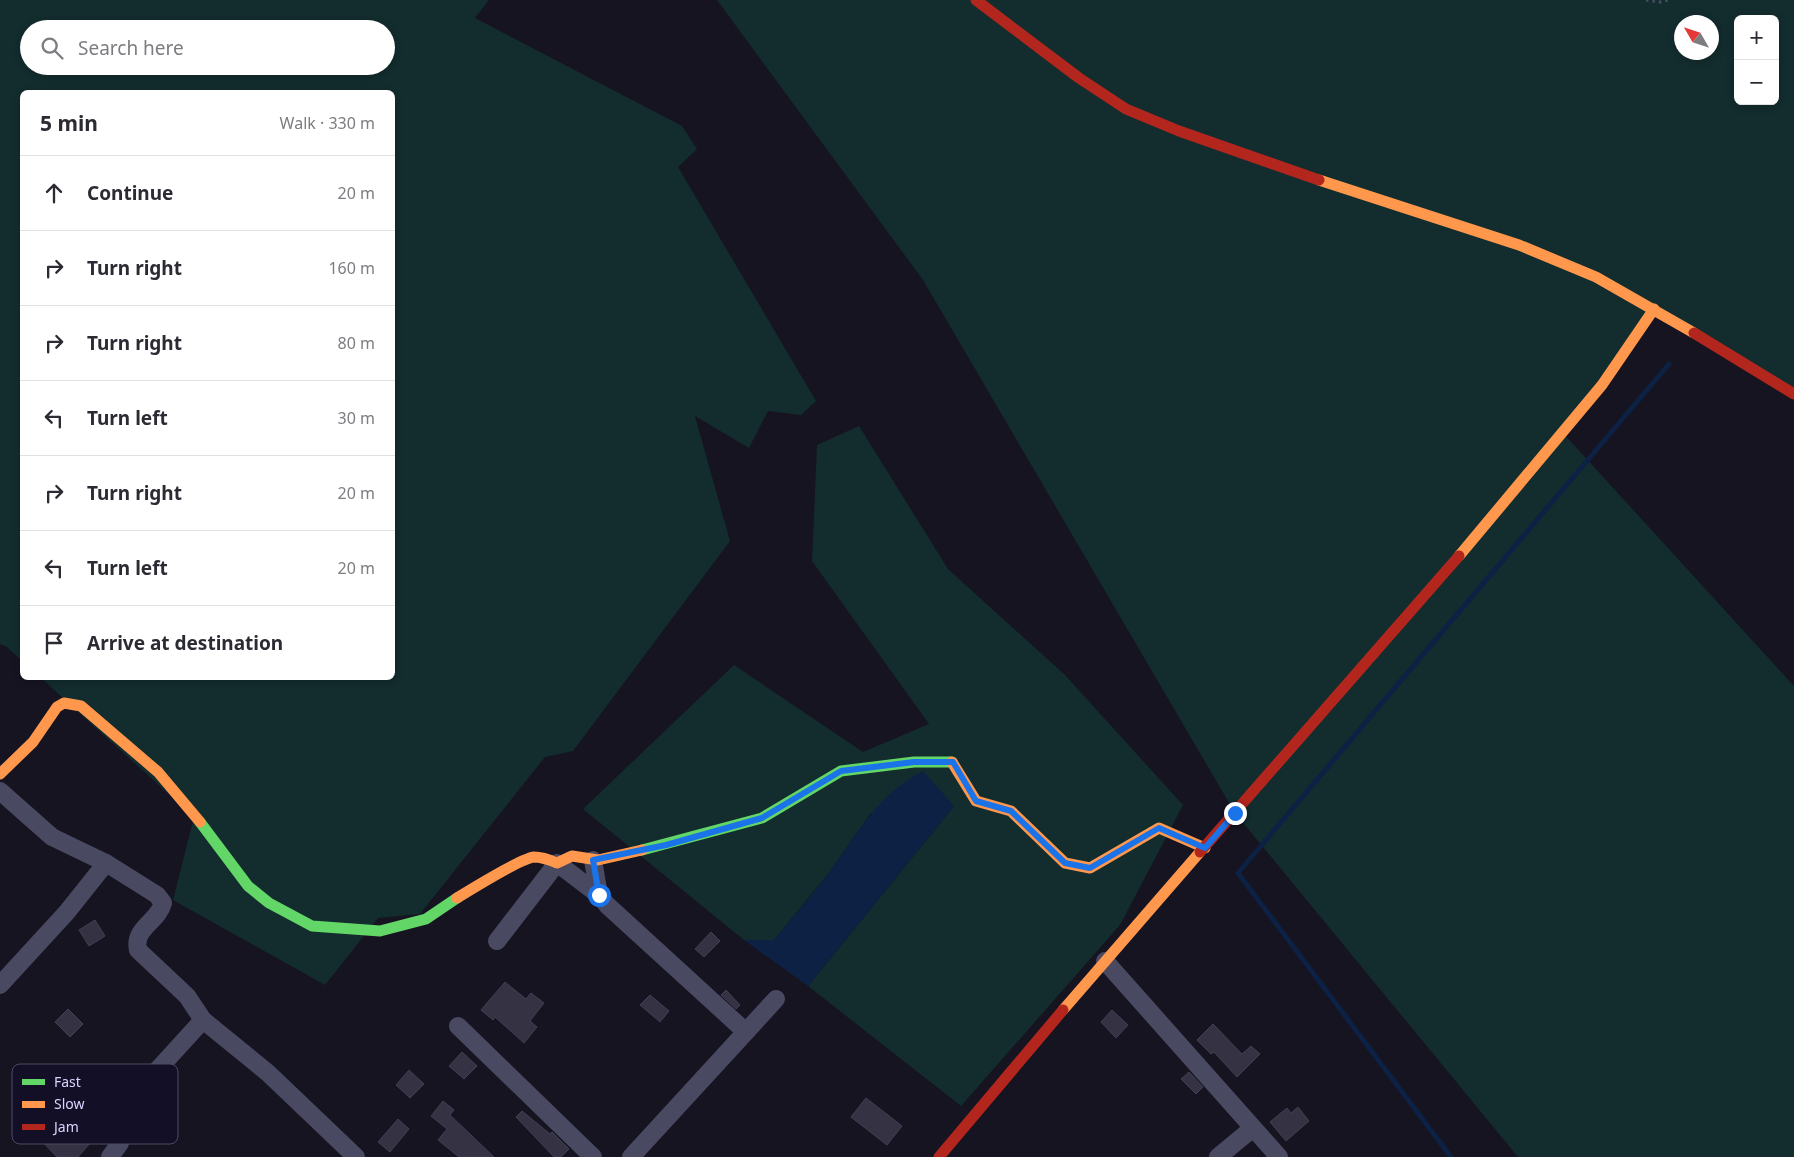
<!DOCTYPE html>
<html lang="en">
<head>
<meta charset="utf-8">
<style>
  body { margin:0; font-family:"Noto Sans",sans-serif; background:#f7f7f7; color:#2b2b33 }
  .controls { position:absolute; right:15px; top:15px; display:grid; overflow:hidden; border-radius:8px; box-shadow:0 2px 8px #0003 }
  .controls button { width:45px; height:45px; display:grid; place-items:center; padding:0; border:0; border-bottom:1px solid #e1e1e2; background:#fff; color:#2b2b33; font:25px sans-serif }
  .compass { position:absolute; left:1674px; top:15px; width:45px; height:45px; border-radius:50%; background:#fff; box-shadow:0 2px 8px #0003; rotate:309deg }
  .stop { position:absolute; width:15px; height:15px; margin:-11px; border:4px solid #1a73e8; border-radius:50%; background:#fff }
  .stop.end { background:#1a73e8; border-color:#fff; box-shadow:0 1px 5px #0008 }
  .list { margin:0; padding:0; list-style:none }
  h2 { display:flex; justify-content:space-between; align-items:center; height:65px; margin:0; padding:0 20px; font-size:21px }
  h2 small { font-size:16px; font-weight:400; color:#7c7c81 }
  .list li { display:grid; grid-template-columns:32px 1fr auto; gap:15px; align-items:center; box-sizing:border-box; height:75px; padding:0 20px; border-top:1px solid #e1e1e2 }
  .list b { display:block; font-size:19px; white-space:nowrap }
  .list em { font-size:16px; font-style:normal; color:#7c7c81 }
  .icon { flex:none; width:28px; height:28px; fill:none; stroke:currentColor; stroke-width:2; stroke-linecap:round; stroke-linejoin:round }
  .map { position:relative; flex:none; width:1794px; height:1157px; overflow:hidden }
  .search { position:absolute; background:#fff; box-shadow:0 2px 8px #0003; left:20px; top:20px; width:375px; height:55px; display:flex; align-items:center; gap:12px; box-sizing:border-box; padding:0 18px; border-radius:28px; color:#7c7c81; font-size:19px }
  .panel { position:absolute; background:#fff; box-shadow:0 2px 8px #0003; left:20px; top:90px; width:375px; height:590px; border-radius:8px }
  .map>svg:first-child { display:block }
</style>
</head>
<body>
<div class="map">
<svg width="1794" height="1157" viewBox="0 0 1794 1157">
  <rect width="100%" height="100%" fill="#161421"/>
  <g fill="#132c2d" fill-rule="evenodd">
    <path d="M0 0H489L475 18 682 126 697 149 678 167 816 401 801 415 768 411 749 448 695 416 730 541 573 751 545 757 420 914 378 918 325 985 173 900 194 817 41 678H392V92H22V661L7 647 0 644ZM29 29H386V66H29Z"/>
    <path d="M717 0H1794V394L1654 309 1563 433 1794 686V1157H1518L1235 813 923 280ZM1738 19H1775V101H1738ZM1682 22H1712V52H1682Z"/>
    <polygon points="859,426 948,569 1065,675 1183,805 1120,925 961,1106 808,986 954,806 871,813 828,874 774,940 744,940 583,809 734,665 863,752 929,724 812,561 817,445"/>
  </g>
  <path fill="#0d2144" d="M923 771 954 806 808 986 744 940H774C792 918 811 896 828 874 858 833 877 795 923 771Z"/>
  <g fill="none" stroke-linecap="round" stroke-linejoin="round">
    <polyline stroke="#0d2144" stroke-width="5" points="1451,1157 1238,873 1669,364"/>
  </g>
  <g fill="#343243" stroke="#433f54">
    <polygon points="95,920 105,936 89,946 79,930"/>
    <polygon points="711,932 720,941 704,957 695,949"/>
    <polygon points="505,982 526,999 531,993 544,1003 530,1021 537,1027 524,1043 495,1017 493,1020 481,1010"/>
    <polygon points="726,990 740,1005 736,1009 721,995"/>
    <polygon points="650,995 669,1011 660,1022 640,1005"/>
    <polygon points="68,1009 83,1024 70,1037 55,1022"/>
    <polygon points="1112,1010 1128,1025 1116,1038 1101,1022"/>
    <polygon points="1213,1024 1242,1054 1251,1046 1260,1054 1237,1077 1214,1052 1211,1054 1197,1040"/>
    <polygon points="462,1052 477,1066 464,1079 449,1066"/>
    <polygon points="409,1070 424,1084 410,1098 396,1085"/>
    <polygon points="1189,1072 1203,1087 1196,1094 1181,1079"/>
    <polygon points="866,1098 902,1126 887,1145 851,1117"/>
    <polygon points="443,1101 454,1110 450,1115 494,1157 459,1157 438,1140 447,1129 431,1116"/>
    <polygon points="1298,1107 1309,1121 1286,1141 1270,1122 1287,1108 1291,1113"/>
    <polygon points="85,1110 105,1126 78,1157 57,1157 38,1137 51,1124 63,1137"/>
    <polygon points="522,1111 550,1134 552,1132 569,1149 561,1157 554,1157 516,1117"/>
    <polygon points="398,1119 409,1129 390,1152 378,1142"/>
  </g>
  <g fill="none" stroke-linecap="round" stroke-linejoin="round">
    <polyline stroke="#44505f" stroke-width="3" stroke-dasharray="2.5 4" stroke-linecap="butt" points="1646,0 1660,2 1669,0"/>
    <g stroke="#4a4962" stroke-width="18">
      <path d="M0 791 52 837 106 863 157 895 163 903C158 922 133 928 138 950L187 996 203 1020 268 1073 356 1157"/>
      <polyline points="593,860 599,895 607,905 746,1032"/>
      <polyline points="497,941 557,863 599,895"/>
      <polyline points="1105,961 1279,1157"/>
      <polyline points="0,985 67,912 106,863"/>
      <polyline points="458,1026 593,1157"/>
      <polyline points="110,1157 120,1143 122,1126 128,1107 141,1088 203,1020"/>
      <polyline points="631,1157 776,999"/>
      <polyline points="1218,1157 1253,1128"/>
    </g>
    <g stroke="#63d668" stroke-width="11">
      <polyline points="200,822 248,886 269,903 312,926 380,931 426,919 457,898"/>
      <polyline points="642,850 762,818 841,771 914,762 952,762"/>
    </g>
    <g stroke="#ff974d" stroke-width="11">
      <polyline points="1319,180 1519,245 1596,277 1694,333"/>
      <polyline points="1459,556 1602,385 1654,309"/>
      <polyline points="952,762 976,801 1011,811 1065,863 1090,868 1159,828 1205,848"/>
      <polyline points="0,774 33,742 57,707 64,703 81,706 158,772 200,822"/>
      <path d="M457 898C470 890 522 858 534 857 542 857 550 860 557 863L572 856 598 860 642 850"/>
      <polyline points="1063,1010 1200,852"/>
    </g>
    <g stroke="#b3261e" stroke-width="11">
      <polyline points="976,0 1079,78 1126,109 1179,131 1319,180"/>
      <polyline points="1694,333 1794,394"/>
      <polyline points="1200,852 1459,556"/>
      <polyline points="939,1157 1063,1010"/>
    </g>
  </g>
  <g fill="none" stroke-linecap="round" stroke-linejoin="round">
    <polyline stroke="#1a73e8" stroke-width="6" points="599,895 593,860 666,845 762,818 841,771 914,762 953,762 976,801 1011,811 1065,863 1090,868 1159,828 1205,848 1235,813"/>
  </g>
  <rect x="12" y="1064" width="166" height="80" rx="8" fill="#130f26" stroke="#4e4a67" stroke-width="1"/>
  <rect x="22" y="1079" width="23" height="6" fill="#63d668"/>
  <rect x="22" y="1101" width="23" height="7" fill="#ff974d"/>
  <rect x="22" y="1124" width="23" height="6" fill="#b3261e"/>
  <g font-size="14" fill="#d9d4ff">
    <text x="54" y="1087">Fast</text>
    <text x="54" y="1109">Slow</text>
    <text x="54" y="1132">Jam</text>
  </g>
</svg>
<div class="controls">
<button>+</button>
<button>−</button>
</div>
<svg class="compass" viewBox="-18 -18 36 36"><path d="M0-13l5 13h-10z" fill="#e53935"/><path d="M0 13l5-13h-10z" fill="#7c7c81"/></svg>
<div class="stop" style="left:599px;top:895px"></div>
<div class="stop end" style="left:1235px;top:813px"></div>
<div class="search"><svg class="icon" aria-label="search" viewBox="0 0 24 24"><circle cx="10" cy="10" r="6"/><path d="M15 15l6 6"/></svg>Search here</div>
<section class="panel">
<h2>5 min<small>Walk · 330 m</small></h2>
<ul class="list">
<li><svg class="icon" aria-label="ahead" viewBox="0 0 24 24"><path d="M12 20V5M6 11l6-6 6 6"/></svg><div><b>Continue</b></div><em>20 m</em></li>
<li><svg class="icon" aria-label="right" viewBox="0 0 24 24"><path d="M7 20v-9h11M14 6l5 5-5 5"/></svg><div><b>Turn right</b></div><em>160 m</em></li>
<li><svg class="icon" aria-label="right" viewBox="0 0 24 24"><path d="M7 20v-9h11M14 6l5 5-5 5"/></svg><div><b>Turn right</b></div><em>80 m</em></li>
<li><svg class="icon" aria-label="left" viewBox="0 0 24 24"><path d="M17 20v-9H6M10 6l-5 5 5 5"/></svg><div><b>Turn left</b></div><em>30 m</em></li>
<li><svg class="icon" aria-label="right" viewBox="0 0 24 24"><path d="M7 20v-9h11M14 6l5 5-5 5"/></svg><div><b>Turn right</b></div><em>20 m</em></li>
<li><svg class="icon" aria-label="left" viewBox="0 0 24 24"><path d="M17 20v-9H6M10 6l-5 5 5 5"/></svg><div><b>Turn left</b></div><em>20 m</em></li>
<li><svg class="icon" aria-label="arrive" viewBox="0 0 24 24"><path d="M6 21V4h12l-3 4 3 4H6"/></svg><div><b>Arrive at destination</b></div></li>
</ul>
</section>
</div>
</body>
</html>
